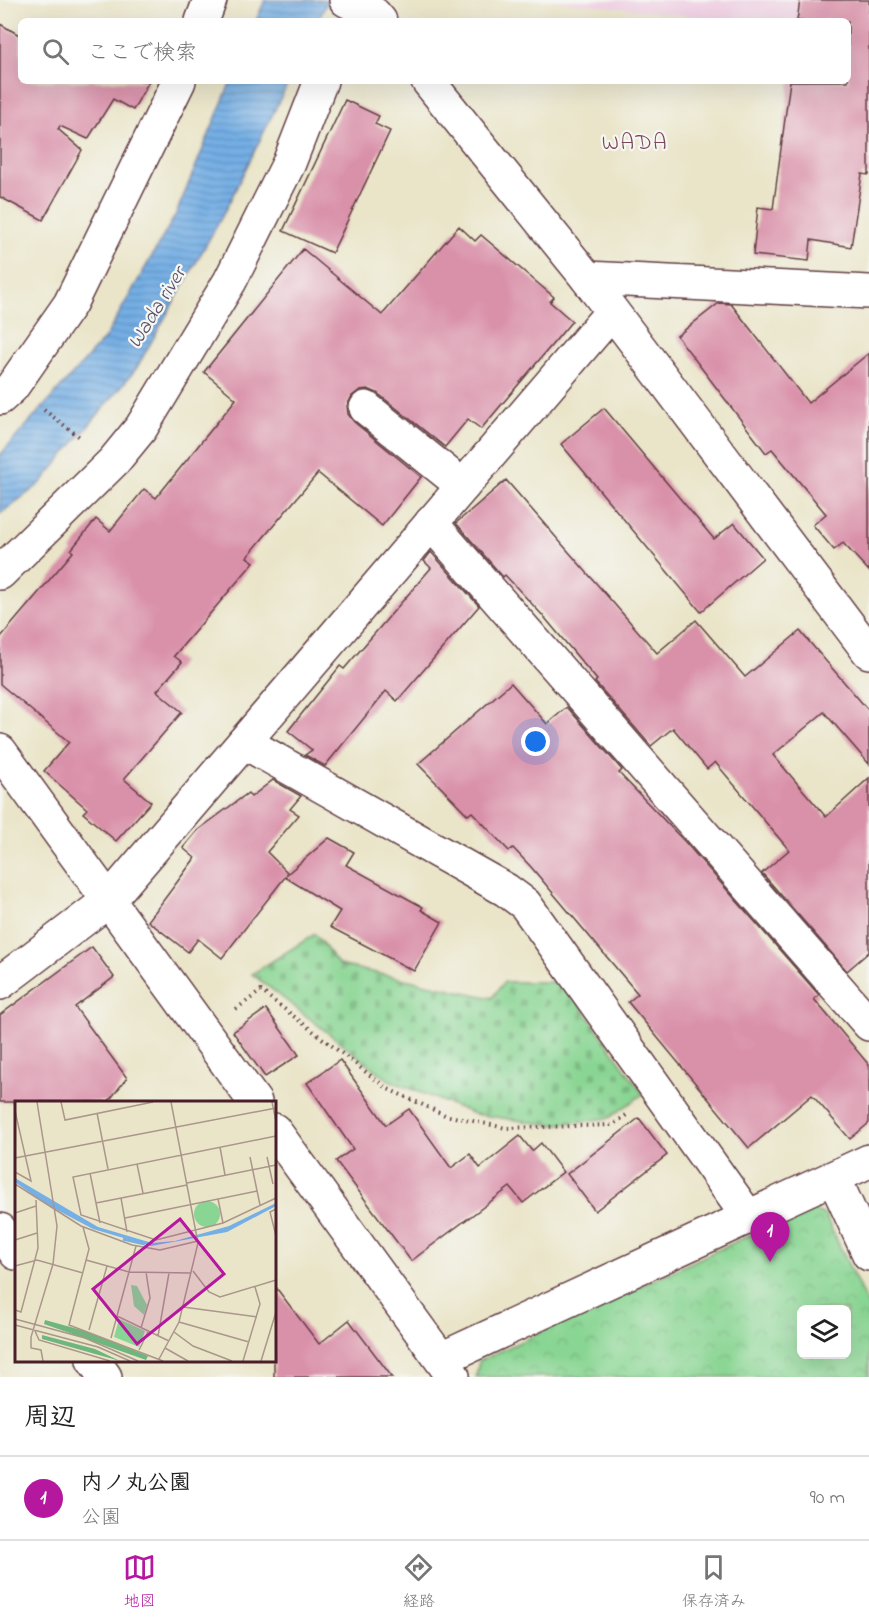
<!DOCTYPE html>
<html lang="ja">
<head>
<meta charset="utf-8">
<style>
  body { margin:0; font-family:"Indie Flower","Klee One",sans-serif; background:#f6f6f6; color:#222 }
  .controls { position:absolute; right:18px; bottom:18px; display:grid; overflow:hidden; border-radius:9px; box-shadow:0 6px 24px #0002 }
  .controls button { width:54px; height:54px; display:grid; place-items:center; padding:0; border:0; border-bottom:2px solid #e0e0e0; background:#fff; color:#222; font:30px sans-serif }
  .you { position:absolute; left:536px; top:742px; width:21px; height:21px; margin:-15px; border:4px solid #fff; border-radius:50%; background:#1a73e8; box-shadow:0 0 0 9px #1a73e833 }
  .badge { display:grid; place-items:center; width:39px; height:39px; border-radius:50%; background:#b5179e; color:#fff; font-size:20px; font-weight:700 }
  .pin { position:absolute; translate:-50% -50px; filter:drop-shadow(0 2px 3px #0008) }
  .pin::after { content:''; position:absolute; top:32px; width:21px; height:18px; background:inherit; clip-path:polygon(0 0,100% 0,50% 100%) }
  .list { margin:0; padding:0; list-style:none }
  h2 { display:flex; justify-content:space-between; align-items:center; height:78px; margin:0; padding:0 24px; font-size:26px }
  h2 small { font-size:20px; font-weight:400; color:#767676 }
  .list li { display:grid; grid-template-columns:39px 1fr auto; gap:18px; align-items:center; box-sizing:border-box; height:84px; padding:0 24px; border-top:2px solid #e0e0e0 }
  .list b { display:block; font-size:22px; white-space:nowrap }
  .list p { margin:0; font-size:20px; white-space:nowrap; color:#767676 }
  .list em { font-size:20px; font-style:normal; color:#767676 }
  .icon { flex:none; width:33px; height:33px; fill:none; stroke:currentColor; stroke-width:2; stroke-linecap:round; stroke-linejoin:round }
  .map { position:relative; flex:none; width:869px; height:1377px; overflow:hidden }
  .search { position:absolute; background:#fff; box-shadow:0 6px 24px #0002; left:18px; right:18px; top:18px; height:66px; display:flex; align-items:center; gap:15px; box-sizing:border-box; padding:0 21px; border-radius:9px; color:#767676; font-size:22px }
  .sheet { height:162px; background:#fff }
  nav { display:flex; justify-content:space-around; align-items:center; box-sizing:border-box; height:84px; border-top:2px solid #e0e0e0; background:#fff; font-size:16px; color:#767676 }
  nav a { display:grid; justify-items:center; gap:3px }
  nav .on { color:#b5179e }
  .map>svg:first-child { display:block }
</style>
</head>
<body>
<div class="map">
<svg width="869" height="1377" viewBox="0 0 869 1377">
  <defs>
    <pattern id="cemetery-stones" width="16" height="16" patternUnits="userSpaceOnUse" patternTransform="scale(1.5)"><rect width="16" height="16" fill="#89d593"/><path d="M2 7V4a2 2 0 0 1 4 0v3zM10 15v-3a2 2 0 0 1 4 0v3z" fill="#78b67f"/></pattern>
    <pattern id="park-crowns" width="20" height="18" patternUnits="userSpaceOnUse" patternTransform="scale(1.5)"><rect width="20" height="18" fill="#89d593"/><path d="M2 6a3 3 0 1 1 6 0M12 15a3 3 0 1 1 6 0" fill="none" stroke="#78b67f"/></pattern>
    <pattern id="water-rules" width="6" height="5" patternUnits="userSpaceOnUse" patternTransform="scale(1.5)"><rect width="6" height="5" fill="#74afe5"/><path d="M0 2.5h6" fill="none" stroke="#618eba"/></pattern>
  </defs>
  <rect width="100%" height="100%" fill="#f6f6f2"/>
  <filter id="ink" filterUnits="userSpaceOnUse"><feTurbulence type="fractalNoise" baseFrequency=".0167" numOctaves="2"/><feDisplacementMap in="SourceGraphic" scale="12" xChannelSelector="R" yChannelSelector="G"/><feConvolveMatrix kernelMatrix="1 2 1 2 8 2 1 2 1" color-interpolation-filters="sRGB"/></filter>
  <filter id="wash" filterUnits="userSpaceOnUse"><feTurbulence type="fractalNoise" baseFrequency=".008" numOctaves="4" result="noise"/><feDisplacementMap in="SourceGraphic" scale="24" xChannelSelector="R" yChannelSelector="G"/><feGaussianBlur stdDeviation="1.35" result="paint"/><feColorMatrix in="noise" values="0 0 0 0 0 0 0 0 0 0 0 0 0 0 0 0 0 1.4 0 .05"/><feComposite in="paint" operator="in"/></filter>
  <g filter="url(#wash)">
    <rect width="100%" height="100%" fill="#eae5c9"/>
    <polygon fill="#f0d0e4" points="550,0 869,0 848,21 735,21"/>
    <polygon fill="url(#cemetery-stones)" stroke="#6a7a5f" stroke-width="1.5" points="315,934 339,965 492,998 504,982 564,982 643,1094 609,1118 551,1125 474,1114 389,1080 252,974"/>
    <path fill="url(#park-crowns)" stroke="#6a7a5f" stroke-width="1.5" fill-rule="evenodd" d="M808 1208 825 1215 869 1308V1377H476L479 1361ZM802 1310H846V1354H802Z"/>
    <g fill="url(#water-rules)" stroke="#5f6788" stroke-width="1.5">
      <polygon points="265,0 328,0 318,21 256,21"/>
      <polygon points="231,81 289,81 224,213 136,369 40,484 0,514 0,455 105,338 176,214"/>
    </g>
    <g id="blocks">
      <g fill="#d990a9">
        <polygon points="800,0 869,0 869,175 862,174 851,247 811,240 809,261 753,255 758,207 773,209 790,81 848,81 848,21 797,21"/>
        <polygon points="0,24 21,36 21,81 149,81 133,110 113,99 88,139 60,126 58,129 82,150 43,220 0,197"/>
        <polygon points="345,100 379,116 375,124 390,131 332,253 283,231"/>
        <polygon points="459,226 475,241 481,235 554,297 550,302 572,321 481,429 468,419 445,447 377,393 368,389 360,390 352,396 347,406 348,414 354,422 421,477 382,526 318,473 247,557 254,562 174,656 182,662 157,691 182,712 124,779 151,802 116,841 83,813 87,809 44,771 69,742 0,684 0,638 73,552 71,550 96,519 110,531 144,489 156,498 236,399 204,372 303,249 382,315"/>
        <polygon points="719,303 731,304 808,403 869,353 869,571 843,543 834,550 813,525 826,514 772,449 766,453 677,336"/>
        <polygon points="604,408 714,539 734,523 763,558 701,612 561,444"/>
        <polygon points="506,480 657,653 696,620 745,677 800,631 869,711 869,764 824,712 773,755 826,817 869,778 869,952 847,971 762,873 789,850 715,762 707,769 673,728 651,746 595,682 597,680 545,618 505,575 503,577 456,523"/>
        <polygon points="431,552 479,606 397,701 386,691 325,766 305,755 312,750 288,731 340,666 344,669 431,568 424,561"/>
        <polygon points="511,683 547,724 567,707 622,770 619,773 685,842 819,995 814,999 869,1065 869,1123 850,1139 812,1095 749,1148 628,1002 638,994 531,867 513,848 509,851 472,812 468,815 418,764"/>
        <polygon points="273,780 301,796 290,809 299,815 267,852 288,873 286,875 329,838 354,852 346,865 423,907 421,910 442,922 414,971 330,927 340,911 285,877 222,958 198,939 188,952 148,921 195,858 183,848 198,830 248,793 251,797"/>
        <polygon points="92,947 114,977 75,1007 127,1078 108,1102 0,1102 0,1015"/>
        <polygon points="266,1009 299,1055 265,1077 233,1032"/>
        <polygon points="340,1060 386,1125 409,1109 451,1168 470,1154 480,1168 520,1136 532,1151 541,1143 563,1172 523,1203 510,1187 411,1261 336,1161 353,1149 307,1083"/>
        <polygon points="639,1118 667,1155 595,1211 567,1174"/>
        <polygon points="274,1285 319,1344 349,1320 392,1377 274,1377"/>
      </g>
    </g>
  </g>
  <g filter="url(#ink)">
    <use href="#blocks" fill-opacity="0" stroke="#623d43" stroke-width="1.5"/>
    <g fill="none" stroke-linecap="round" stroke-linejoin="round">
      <defs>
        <g id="street">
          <polyline points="346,0 374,14 380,21"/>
          <polyline points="202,21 210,0"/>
          <polyline points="428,81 587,278 869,652"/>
          <polyline points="587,278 869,292"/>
          <polyline points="0,398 12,387 70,304 179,81"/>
          <polyline points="366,408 463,486"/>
          <polyline points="431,523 869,1024"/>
          <polyline points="0,573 114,461 141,428 230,281 289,163 321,81"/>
          <polyline points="244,742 506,890 525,904 749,1218"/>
          <polyline points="0,751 255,1102"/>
          <polyline points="0,983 108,901 611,313"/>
          <polyline points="274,1130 453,1376"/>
          <polyline points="834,1178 869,1254"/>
          <polyline points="0,1230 16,1253"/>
          <polyline points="441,1359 869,1161"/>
          <polyline points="93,1360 105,1377"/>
        </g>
      </defs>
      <use href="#street" stroke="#623d43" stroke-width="36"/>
      <g stroke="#623d43" stroke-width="4" stroke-dasharray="1.5 4.5" stroke-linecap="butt">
        <polyline points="44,410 81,438"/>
        <polyline points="236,1009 261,991 388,1089 445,1115 506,1128 612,1125 628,1114"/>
      </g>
      <use href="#street" stroke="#fff" stroke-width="33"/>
    </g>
  </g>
  <g text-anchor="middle" stroke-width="4.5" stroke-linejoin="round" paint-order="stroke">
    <g font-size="21" font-style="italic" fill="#59516c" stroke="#f6f6f2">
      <text transform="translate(156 307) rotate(-58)" y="7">Wada river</text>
    </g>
    <g font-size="22" letter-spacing="1.5" fill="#7c4757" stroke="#f6f6f2">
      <text x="635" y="149">WADA</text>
    </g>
  </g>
  <g transform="translate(15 1101)">
    <rect width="261" height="261" fill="#eae5c9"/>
    <path d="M30 219 70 230 133 255 131 259 29 223ZM27 234 80 248 105 260 27 238Z" fill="#6eb67d"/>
    <path d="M116 184 122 185 132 204 129 214 119 205Z" fill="#89d593"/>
    <path d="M179 113a13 13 0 1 1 26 0a13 13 0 1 1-26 0ZM104 218 130 230 124 246 99 236Z" fill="#89d593"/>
    <path d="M0 77 83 126 137 142 160 140 214 125 261 102V105L212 131 136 145 78 128 29 102 0 81Z" fill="#74afe5"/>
    <path fill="none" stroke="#74afe5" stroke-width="3" d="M108 138 130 143"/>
    <path fill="none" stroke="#aa968a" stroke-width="1.5" d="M22 1 42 125 38 163 16 236V247L26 249 28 260M46 1 50 19 138 1M257 1 261 20M0 10 16 80 0 71M82 12 93 68M261 35 58 76 66 114 141 139 208 122 261 97M205 46 210 74M235 56 245 104M252 56 258 83M0 57 261 7M122 63 128 92M75 72 85 122M172 82 261 64M0 83 66 125 117 144 145 149 183 140M106 97 112 131M203 98 208 122M81 102 172 84M261 108 255 111 261 135M0 112 21 105M110 117 242 90M68 126 74 148 54 224 148 260M0 139 22 132M71 159 114 171 176 172M0 165 22 159 68 172M178 170 194 191 205 196 261 179M168 206 242 216M0 209 6 211 23 147 21 99M102 215 154 240M0 218 70 237 123 260M164 221 234 241M0 224 83 246 115 260M126 227 135 197 131 171M74 229 92 165M20 230 24 239 95 260M159 231 178 245 217 260M143 235 154 172M96 237 121 145M150 247 173 260M124 249 133 231M144 258 164 221 183 142 156 1M228 260 245 203 240 186M246 260 261 211"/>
    <path fill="#b5179e" fill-opacity="0.15" stroke="#b5179e" stroke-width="3" d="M165 118 209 173 122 243 78 188Z"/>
    <rect width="261" height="261" fill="none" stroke="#4a1f2b" stroke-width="3"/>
  </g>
</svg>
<div class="controls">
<button><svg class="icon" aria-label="layers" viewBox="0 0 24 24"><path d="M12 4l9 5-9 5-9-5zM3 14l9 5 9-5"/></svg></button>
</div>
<div class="you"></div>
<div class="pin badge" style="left:770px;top:1262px">1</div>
<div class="search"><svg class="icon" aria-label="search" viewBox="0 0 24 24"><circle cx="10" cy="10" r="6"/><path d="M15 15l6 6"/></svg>ここで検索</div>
</div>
<section class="sheet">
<h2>周辺<small></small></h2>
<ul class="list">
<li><span class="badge">1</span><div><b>内ノ丸公園</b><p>公園</p></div><em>90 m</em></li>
</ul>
</section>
<nav>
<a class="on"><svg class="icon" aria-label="map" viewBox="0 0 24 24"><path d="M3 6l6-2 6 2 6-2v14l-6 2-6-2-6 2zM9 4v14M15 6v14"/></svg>地図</a>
<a><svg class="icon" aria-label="directions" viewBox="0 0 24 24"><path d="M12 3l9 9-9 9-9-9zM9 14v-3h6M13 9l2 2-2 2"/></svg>経路</a>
<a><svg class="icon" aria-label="saved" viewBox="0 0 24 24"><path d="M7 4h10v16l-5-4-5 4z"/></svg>保存済み</a>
</nav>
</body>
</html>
